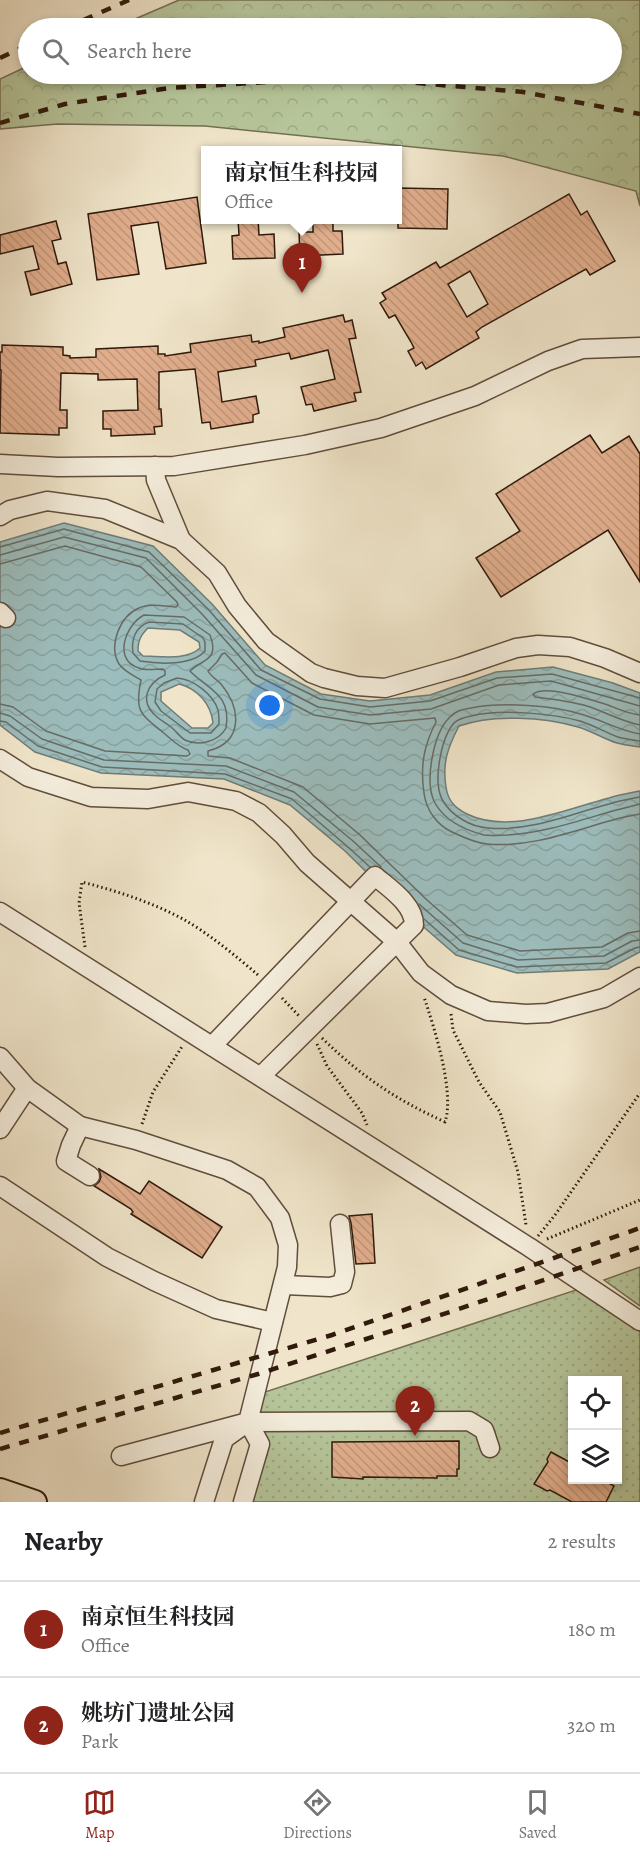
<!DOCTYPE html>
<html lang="en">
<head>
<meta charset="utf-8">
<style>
  body { margin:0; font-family:Alegreya,"Noto Serif SC",serif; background:#f2f2f2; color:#202124 }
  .controls { position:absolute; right:18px; bottom:18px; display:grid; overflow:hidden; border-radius:0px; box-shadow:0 3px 9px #0003 }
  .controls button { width:54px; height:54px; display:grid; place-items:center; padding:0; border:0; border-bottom:2px solid #e0e0e0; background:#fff; color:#202124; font:30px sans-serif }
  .you { position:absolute; left:270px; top:706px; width:21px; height:21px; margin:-15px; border:4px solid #fff; border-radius:50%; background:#1a73e8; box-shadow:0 0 0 9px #1a73e833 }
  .badge { display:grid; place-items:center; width:39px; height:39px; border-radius:50%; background:#8f2418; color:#fff; font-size:20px; font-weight:700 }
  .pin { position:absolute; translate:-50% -50px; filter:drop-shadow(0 2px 3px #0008) }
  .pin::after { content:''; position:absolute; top:32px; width:21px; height:18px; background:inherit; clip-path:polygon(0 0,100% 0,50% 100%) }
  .popup { position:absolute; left:201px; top:146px; width:201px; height:78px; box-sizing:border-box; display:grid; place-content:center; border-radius:0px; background:#fff; filter:drop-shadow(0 2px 4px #0005); font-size:20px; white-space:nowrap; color:#757577 }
  .popup b { font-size:22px; color:#202124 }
  .popup::after { content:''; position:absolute; left:50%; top:100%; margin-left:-12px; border:12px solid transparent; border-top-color:#fff }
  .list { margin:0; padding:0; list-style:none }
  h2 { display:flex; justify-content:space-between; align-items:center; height:78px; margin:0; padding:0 24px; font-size:26px }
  h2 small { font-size:20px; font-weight:400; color:#757577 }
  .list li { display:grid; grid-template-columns:39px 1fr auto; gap:18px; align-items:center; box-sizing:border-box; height:96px; padding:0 24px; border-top:2px solid #e0e0e0 }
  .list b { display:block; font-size:22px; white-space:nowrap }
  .list p { margin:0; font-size:20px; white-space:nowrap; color:#757577 }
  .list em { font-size:20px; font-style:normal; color:#757577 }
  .icon { flex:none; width:33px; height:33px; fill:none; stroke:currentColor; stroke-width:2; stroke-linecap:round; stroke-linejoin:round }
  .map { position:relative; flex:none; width:640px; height:1502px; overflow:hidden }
  .search { position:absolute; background:#fff; box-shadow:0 3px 9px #0003; left:18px; right:18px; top:18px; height:66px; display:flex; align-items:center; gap:15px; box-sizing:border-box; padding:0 21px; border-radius:33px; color:#757577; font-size:22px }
  .sheet { height:270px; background:#fff }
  nav { display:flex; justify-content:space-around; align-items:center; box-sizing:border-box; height:84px; border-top:2px solid #e0e0e0; background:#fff; font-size:16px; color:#757577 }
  nav a { display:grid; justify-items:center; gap:3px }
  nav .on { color:#8f2418 }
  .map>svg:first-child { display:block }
</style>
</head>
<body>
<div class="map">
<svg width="640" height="1502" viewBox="0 0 640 1502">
  <defs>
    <pattern id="grass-dots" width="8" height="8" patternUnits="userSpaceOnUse" patternTransform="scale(1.5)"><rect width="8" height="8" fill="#b6c59a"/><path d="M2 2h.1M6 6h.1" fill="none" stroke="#9da984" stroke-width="1.8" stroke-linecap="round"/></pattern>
    <pattern id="forest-crowns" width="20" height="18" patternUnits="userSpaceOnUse" patternTransform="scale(1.5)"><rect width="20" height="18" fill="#b6c59a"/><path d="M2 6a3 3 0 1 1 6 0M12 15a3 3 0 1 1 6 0" fill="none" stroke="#9da984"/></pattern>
    <pattern id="water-waves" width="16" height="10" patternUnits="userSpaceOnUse" patternTransform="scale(1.5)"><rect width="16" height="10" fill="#9cbdbd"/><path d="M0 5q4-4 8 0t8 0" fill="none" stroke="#87a2a1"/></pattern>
    <pattern id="building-back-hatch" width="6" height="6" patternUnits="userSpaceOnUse" patternTransform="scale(1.5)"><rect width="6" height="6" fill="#e1ae8d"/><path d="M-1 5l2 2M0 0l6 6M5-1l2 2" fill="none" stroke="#c19578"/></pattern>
  </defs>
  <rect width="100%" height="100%" fill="#f0e5ca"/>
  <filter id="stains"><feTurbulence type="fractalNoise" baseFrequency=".00333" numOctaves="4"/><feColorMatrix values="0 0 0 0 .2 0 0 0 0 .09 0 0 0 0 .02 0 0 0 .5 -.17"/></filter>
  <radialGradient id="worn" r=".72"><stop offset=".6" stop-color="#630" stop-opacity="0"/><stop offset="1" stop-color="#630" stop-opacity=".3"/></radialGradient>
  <g fill="url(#grass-dots)" stroke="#737053" stroke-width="1.5" fill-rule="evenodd">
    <polygon points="640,1267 640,1306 604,1280"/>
    <path d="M579 1289 640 1332V1502H251L262 1393ZM572 1380H618V1480H572Z"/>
  </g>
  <polygon fill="url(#forest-crowns)" stroke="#737053" stroke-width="1.5" points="179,0 640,0 640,206 636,191 503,156 205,126 57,124 0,129 0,79 28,66 28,74 612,74 612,28 114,28"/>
  <path fill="url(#water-waves)" stroke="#717c76" stroke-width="1.5" fill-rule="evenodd" d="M64 523 153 546 212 604 265 665 321 694 370 701 430 695 496 672 553 667 613 683 640 693V747C633 746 624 745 617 743 604 739 592 731 578 727 544 717 493 714 459 726 448 747 442 763 446 787 448 801 455 808 467 814 510 835 566 809 609 798 619 795 630 793 640 791V952L608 969 517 973 456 955 411 916 345 851 290 805 224 779 101 773 35 752 0 725V542ZM148 628 180 630 199 642 200 648C186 661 160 656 143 656L138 651C138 640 141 635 148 628ZM179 684C198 689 211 704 213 723L208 728H192L161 701V692Z"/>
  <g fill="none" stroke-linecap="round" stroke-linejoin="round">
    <g stroke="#666c64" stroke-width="1.5">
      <polyline points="0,547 64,529 149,552 208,609 261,670 320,699 370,707 430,701 497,678 552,674 640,698"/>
      <polyline points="0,555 64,537 146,558 202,614 256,675 318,707 370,715 431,709 499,685 551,681 640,706"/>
      <path d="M0 564 65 546 141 567 177 602 178 605 176 607C164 606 149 603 139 608 120 616 108 645 119 664 125 672 133 675 141 680 134 713 141 714 165 734 173 741 179 747 188 750L190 754 187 756 105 751 46 731 13 707 0 704"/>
      <path d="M144 615 184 617 210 635C220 661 202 659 190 671 207 689 232 694 226 728 219 741 199 747 185 740 180 737 176 731 171 727 166 723 160 720 156 716 139 701 147 683 165 675V671L163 669C155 669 146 671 139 668 112 660 126 624 144 615Z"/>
      <path d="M149 622 183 624 203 638 205 642V651C192 666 159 664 140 661L133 653C131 640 135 627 149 622Z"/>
      <path d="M177 678C193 679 213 694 218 710 219 714 219 720 219 724L211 733H190L161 711 155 702 157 689 164 683Z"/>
      <polyline points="0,713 10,716 42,739 104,760 226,766 294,792 353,841 381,867"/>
      <path d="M640 715C629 714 618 709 608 705 591 700 547 684 533 694L535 697C552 699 570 701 587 706 605 712 621 721 640 725"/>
      <polyline points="0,721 6,722 38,746 102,767 225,774 292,799 348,847 370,867"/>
      <path d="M640 734C618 730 604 721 584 715 554 705 501 702 471 708 464 709 454 712 450 717 433 733 424 783 435 803 445 821 465 830 484 835 491 836 499 835 507 835 542 833 575 822 609 812 619 809 630 807 640 804"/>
      <path d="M640 741C633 740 625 739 618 737 605 732 593 725 580 721 551 713 500 709 471 716 466 717 458 719 454 723 441 738 432 783 443 801 452 816 471 827 488 828 530 832 570 814 609 804 619 801 630 799 640 797"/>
      <path d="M640 814C631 816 622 817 613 820 572 831 531 848 487 844 475 843 463 837 452 832 437 825 426 810 424 793 420 766 424 745 436 722L435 718 370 724 314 715 252 683 225 653 222 654 217 662 208 671C211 677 217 679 221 684 241 708 244 742 208 751V756L230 758 303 787 360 835 427 900 467 935 520 951 602 947 628 933 640 931"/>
      <polyline points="419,904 463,943 518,960 604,956 632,941 640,940"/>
      <polyline points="424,919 459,950 517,967 606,963 635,948 640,947"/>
    </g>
  </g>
  <g fill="url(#building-back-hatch)" stroke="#301a0c" stroke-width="1.5" fill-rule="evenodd">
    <polygon points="398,188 448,189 447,229 398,228"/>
    <path d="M569 194 581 215 587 211 615 261 590 275 586 269 482 327 476 332 479 338 426 369 422 362 416 366 408 351 414 348 411 342 395 315 389 318 380 303 386 299 382 293 436 262 440 268ZM470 271 488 304 467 317 448 284Z"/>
    <polygon points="197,197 206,263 166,269 158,222 131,226 139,274 97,280 88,214"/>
    <polygon points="238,219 258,219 259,235 274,234 275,258 233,259 232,236 239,235"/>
    <polygon points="313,219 333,219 333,231 342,231 343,254 300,256 299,232 313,232"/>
    <polygon points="56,221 61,239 52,241 58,264 66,262 72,284 31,295 25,272 39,269 33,246 0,254 0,235"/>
    <polygon points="343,315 345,322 352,320 356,338 349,339 361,392 354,393 356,401 314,411 312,404 306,405 301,387 335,379 328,350 291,359 289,353 255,360 256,366 218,372 222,402 256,396 259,413 253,415 253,422 211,429 210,422 202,423 195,369 159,372 159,409 161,409 162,426 154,427 155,434 111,436 111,429 103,429 103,411 138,410 137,379 98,380 98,374 61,373 60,410 67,410 67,428 59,428 59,435 0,433 1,370 0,370 0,352 2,352 2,345 63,347 63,355 70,356 70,358 96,357 96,349 158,346 158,354 165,354 165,356 191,352 190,344 251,335 252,342 259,341 259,343 285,337 283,328"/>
    <polygon points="590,435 602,453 629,436 640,454 640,582 608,530 501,597 476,558 520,531 496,494"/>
    <polygon points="99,1169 140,1194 149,1181 222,1227 202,1258 131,1214 133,1212 131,1209 94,1186 99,1182 101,1177"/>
    <polygon points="372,1214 375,1263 356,1264 351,1223 349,1216"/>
    <polygon points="459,1441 459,1469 457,1469 457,1476 437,1476 437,1478 363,1477 363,1479 332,1477 332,1442"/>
    <polygon points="551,1452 573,1464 573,1479 602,1479 614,1486 606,1502 572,1502 550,1490 547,1491 534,1484 548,1462 547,1459"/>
  </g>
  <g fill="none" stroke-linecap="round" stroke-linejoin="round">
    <defs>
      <g id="minor">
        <polyline points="0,464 58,467 174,466 305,445 381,428 475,396 548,361 582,349 640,347"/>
        <polyline points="155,466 156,480 181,540"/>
        <polyline points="0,516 10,510 47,501 105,509 181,540 217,573 237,606 266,641 311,673 324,678 357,686 385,688 460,667 516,648 538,645 570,647 605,658 640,673"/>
        <polyline points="0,612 6,618"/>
        <polyline points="0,759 28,777 91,797 148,799 188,792 236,801 259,813 283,835 307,863 397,942 421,973 451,995 488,1011 526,1014 548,1013 604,998 640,977"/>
        <polyline points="0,912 529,1247 640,1321"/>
        <path d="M212 1046 375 876C389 888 414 904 414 925L261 1076"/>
        <polyline points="0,1057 27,1088 80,1126 136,1140 227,1170 257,1187 280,1218 288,1245 287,1267 248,1422 121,1456"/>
        <polyline points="80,1126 71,1145 66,1161 90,1176"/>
        <polyline points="0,1129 27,1088"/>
        <polyline points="0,1186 107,1257 154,1281 216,1309 273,1322"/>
        <polyline points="284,1285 330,1287 342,1284 345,1272 340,1224"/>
        <polyline points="204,1502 224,1439 248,1422 469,1421 484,1430 490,1448"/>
        <polyline points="243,1502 260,1444 248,1422"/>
      </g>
      <polyline id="major" points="0,1490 35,1502"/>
    </defs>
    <use href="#minor" stroke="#604d3c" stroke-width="21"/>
    <use href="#major" stroke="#301a0c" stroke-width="26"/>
    <g stroke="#301a0c" stroke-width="3" stroke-dasharray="1.5 3" stroke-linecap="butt">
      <path d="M85 947 79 903 82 882C117 891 151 902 183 919 208 933 236 956 258 975"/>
      <polyline points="282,998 300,1017"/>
      <polyline points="451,1014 453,1030 479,1082 500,1112 518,1172 526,1225"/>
      <path d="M322 1038C362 1077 395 1099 445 1122 455 1092 434 1027 424 997"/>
      <polyline points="317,1044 327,1066 362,1113 367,1125"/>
      <polyline points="142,1124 153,1092 183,1045"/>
      <polyline points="538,1236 555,1215 640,1093"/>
      <polyline points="547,1239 640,1200"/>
    </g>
    <use href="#minor" stroke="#f5eedd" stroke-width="18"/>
    <use href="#major" stroke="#f0e5ca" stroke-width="22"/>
    <g stroke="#301a0c" stroke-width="4.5" stroke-dasharray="10 10" stroke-linecap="butt">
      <polyline points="65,28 129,0"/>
      <polyline points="0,58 28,45"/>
      <polyline points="0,123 65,104 169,88 268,82 382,80 523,92 640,114"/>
      <polyline points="0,1433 332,1335 640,1228"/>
      <polyline points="0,1449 258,1374 459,1309 640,1247"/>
    </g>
  </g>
  <rect width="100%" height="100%" filter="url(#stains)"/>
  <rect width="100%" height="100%" fill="url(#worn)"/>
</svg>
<div class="controls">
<button><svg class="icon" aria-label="locate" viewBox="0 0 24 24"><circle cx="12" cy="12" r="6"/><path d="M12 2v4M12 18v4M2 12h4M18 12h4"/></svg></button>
<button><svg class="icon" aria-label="layers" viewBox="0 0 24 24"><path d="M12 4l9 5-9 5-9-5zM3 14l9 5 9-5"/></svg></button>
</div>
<div class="you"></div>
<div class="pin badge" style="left:302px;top:293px">1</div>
<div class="popup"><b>南京恒生科技园</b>Office</div>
<div class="pin badge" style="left:415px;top:1436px">2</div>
<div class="search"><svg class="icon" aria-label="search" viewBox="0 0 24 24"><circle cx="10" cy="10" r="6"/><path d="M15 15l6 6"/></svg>Search here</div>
</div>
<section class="sheet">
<h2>Nearby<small>2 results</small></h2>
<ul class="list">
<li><span class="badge">1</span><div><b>南京恒生科技园</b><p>Office</p></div><em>180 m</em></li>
<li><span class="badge">2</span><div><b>姚坊门遗址公园</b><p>Park</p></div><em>320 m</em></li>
</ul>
</section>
<nav>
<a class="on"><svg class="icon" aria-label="map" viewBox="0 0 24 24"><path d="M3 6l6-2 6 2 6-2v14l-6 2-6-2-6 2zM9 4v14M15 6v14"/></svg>Map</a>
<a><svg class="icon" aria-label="directions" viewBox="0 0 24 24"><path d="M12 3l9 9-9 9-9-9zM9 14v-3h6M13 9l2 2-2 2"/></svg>Directions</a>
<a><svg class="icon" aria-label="saved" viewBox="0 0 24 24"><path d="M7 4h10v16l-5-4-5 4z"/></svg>Saved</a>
</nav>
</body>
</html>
